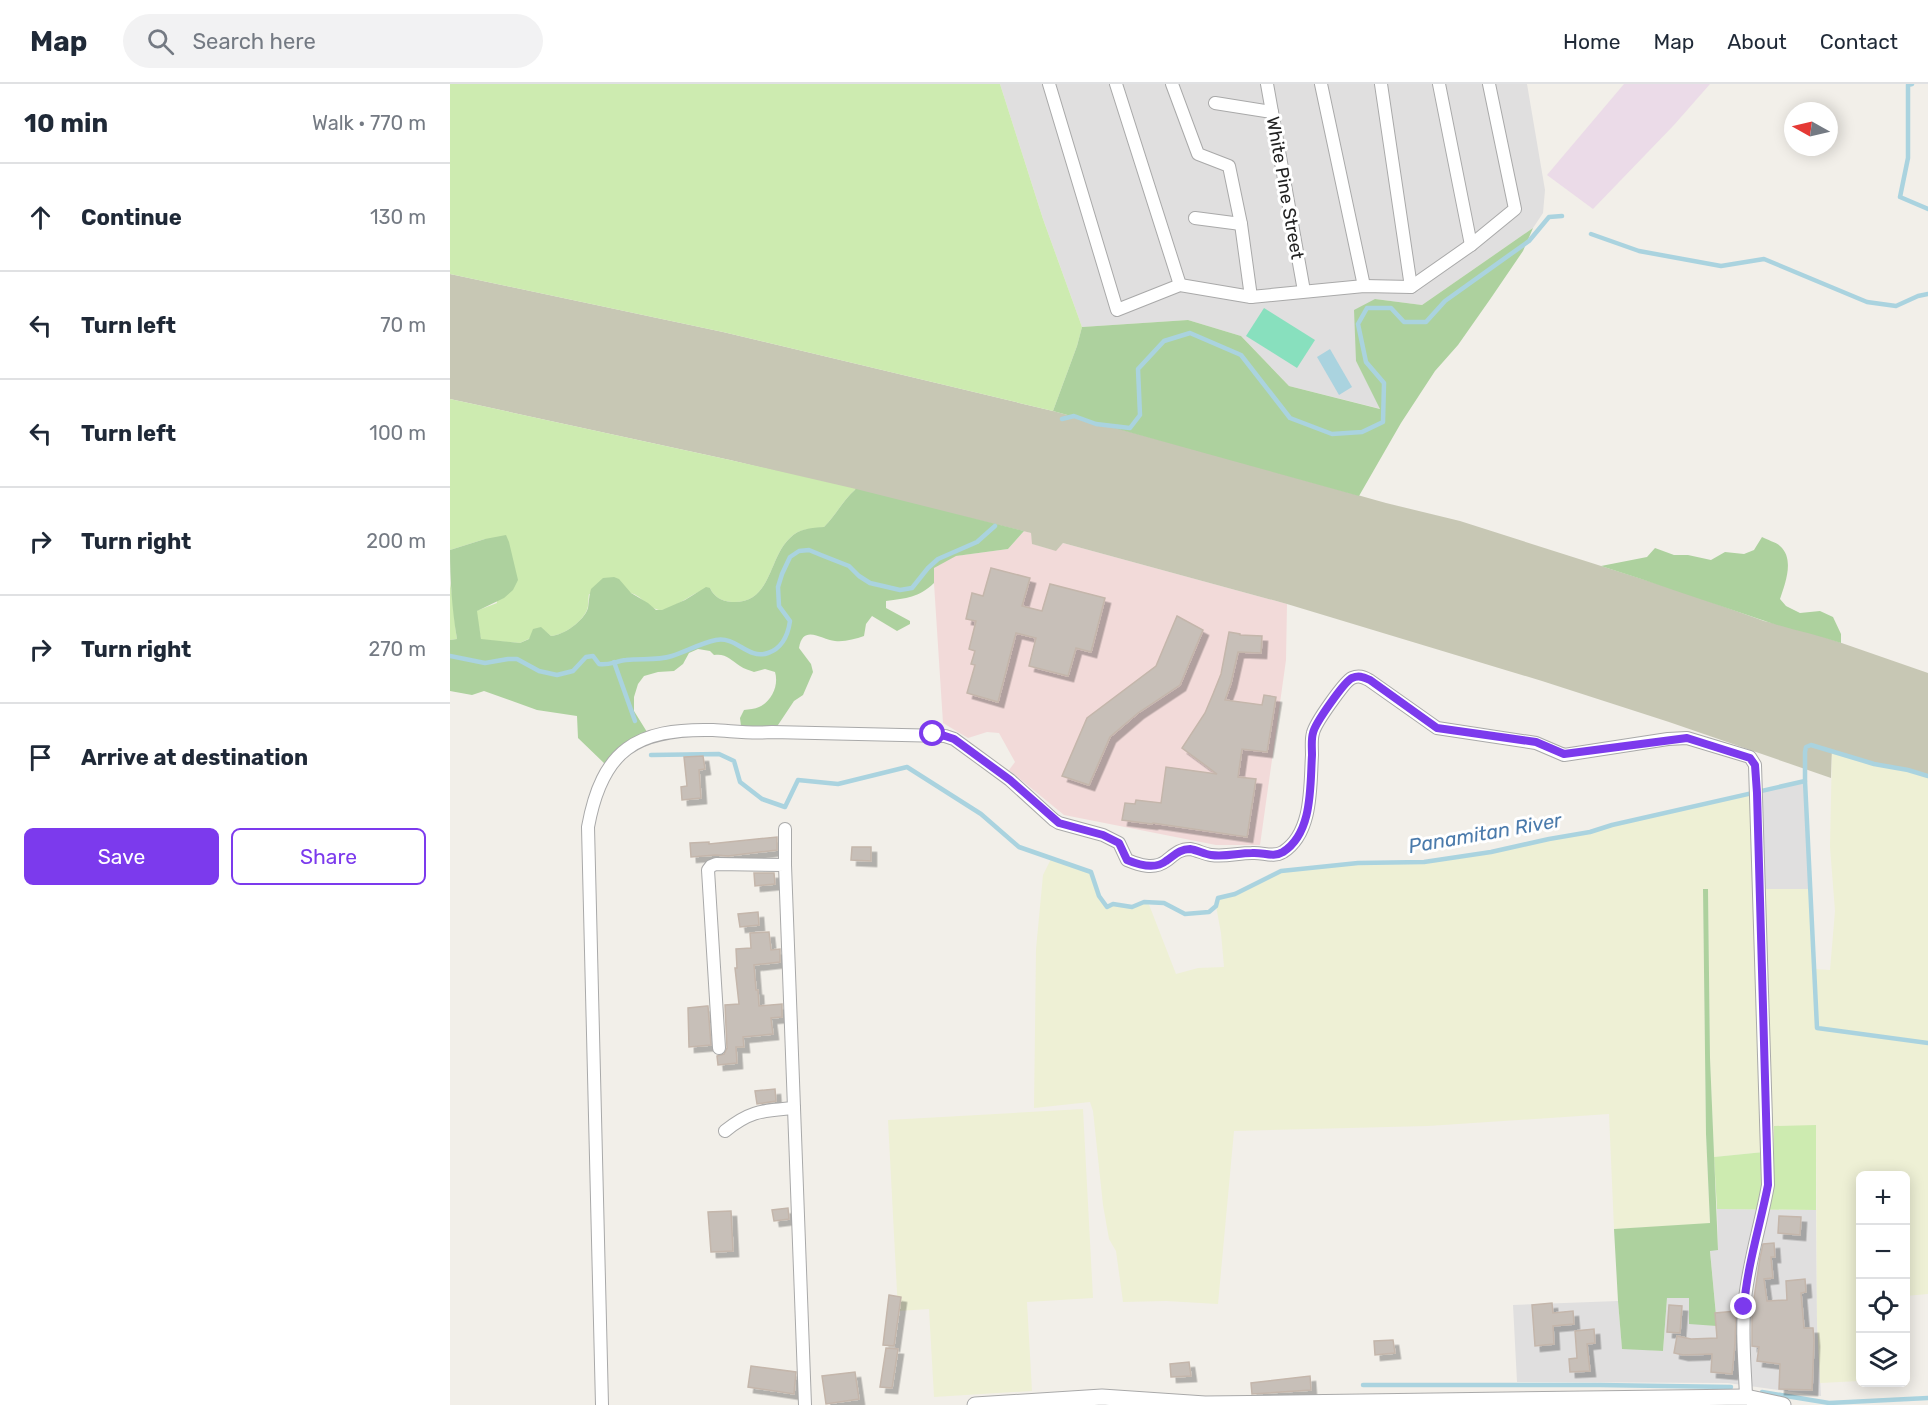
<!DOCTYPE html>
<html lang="en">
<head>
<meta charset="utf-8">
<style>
  body { margin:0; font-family:Rubik,sans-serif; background:#f2f2f3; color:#1f2937 }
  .controls { position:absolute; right:18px; bottom:18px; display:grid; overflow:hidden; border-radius:9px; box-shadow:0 3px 15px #0003 }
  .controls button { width:54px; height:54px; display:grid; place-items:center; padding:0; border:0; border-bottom:2px solid #e0e1e3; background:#fff; color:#1f2937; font:30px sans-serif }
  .compass { position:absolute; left:1334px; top:18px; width:54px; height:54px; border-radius:50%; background:#fff; box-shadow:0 3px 15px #0003; rotate:278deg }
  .stop { position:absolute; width:18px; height:18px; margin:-14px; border:4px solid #7c3aed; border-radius:50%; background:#fff }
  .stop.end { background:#7c3aed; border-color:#fff; box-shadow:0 2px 6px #0008 }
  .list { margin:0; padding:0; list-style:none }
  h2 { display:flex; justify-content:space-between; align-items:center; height:78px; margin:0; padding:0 24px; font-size:26px }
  h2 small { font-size:20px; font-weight:400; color:#747a83 }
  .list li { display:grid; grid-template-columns:39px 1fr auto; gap:18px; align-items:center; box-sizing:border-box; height:108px; padding:0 24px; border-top:2px solid #e0e1e3 }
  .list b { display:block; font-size:22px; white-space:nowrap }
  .list em { font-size:20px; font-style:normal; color:#747a83 }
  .actions { display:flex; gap:12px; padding:18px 24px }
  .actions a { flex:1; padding:14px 0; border:2px solid #7c3aed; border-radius:9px; text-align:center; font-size:21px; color:#7c3aed }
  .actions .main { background:#7c3aed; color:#fff }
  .icon { flex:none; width:33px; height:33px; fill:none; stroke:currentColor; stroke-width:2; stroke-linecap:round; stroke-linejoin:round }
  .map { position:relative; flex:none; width:1478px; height:1321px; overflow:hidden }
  header { display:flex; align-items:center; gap:36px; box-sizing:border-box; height:84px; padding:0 30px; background:#fff; border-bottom:2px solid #e0e1e3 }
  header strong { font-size:28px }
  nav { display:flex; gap:33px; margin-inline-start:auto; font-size:21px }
  .search { width:420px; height:54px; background:#f2f2f3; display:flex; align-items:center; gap:15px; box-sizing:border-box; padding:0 21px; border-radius:33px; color:#747a83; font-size:22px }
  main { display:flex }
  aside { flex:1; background:#fff }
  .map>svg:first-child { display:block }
</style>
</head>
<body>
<header>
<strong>Map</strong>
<div class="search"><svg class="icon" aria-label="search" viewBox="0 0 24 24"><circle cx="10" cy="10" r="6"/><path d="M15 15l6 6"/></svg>Search here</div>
<nav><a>Home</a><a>Map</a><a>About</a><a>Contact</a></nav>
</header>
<main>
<aside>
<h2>10 min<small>Walk · 770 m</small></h2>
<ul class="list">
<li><svg class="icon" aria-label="ahead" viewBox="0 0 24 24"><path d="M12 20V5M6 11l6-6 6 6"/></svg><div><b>Continue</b></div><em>130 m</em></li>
<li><svg class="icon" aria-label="left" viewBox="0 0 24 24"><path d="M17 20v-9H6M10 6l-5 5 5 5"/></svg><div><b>Turn left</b></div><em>70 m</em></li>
<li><svg class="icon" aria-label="left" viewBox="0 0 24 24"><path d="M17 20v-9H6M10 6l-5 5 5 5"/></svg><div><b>Turn left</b></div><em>100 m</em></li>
<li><svg class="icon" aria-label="right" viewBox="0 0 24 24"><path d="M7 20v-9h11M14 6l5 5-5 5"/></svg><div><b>Turn right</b></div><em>200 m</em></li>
<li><svg class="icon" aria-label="right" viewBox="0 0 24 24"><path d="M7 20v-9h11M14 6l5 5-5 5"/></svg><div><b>Turn right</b></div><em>270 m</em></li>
<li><svg class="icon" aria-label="arrive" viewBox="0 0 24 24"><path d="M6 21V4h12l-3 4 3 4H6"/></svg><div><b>Arrive at destination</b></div></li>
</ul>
<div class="actions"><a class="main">Save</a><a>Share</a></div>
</aside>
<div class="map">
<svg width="1478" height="1321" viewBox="0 0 1478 1321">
  <defs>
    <filter id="shadow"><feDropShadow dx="5.5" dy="5.5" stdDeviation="0" flood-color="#0004"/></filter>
  </defs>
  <rect width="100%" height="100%" fill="#f2efe9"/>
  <g fill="#e0dfdf">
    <polygon points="550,0 1077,0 1095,106 1093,129 1083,144 972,221 925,215 906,277 931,325 839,302 791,252 738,236 632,243 593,135"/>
    <polygon points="1355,697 1360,805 1314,805 1307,709"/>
    <polygon points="1267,1125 1366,1126 1367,1237 1371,1312 1278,1299 1067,1298 1063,1221 1168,1217 1172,1264 1213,1267 1217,1214 1239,1214 1267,1242 1260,1166 1268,1166"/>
  </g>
  <polygon fill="#f2dad9" points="574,447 581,449 583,460 600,465 606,466 613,459 837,520 836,576 810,761 766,761 614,731 559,686 565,678 549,649 537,648 518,654 493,639 483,484 505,472 558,465"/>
  <polygon fill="#ebdbe8" points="1174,0 1260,0 1224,41 1143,125 1097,91"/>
  <polygon fill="#c7c7b4" points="0,190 273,248 603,327 758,369 936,419 1010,437 1233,508 1314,537 1360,548 1478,589 1478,692 1458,686 1424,680 1382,666 1381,694 1219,638 1092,597 837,520 613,459 606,467 589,462 582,460 581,449 280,376 0,315"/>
  <g fill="#eef0d5">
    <polygon points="1382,666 1424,680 1458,686 1478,692 1478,1210 1456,1212 1456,1092 1410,1092 1410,1297 1370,1299 1367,1237 1366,1041 1324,1067 1264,1073 1260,974 1258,806 1253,806 1256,1050 1260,1140 1164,1145 1159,1030 978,1042 784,1047 768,1220 716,1217 673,1218 666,1167 659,1155 653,1121 643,1027 640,1018 584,1024 586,865 593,791 601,775 641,788 649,812 657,823 663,820 682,823 694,818 698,818 726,890 748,884 774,883 771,849 766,822 768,814 785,810 831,787 908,779 974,778 1041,768 1099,755 1140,748 1162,741 1307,709 1314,805 1360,805 1364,885 1380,886 1385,827 1380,763"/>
    <polygon points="633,1025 643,1214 577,1218 582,1307 484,1313 479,1225 448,1227 438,1036"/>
  </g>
  <g fill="#cdebb0">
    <polygon points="0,0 550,0 593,135 632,243 627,262 603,327 273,248 0,190"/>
    <path d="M0 315 280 376 406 405C393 416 386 431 374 443 362 445 349 444 340 454 318 474 322 520 282 518 271 517 264 513 260 504 243 507 230 522 213 526 202 528 192 512 181 509 172 507 149 510 139 510 138 515 139 521 137 526 132 538 114 551 101 552L95 547 70 559 31 556 26 527 47 519 35 455 0 466Z"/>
    <path d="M0 499C4 518 4 537 7 555L0 556Z"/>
    <polygon points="1366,1041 1366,1126 1267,1125 1264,1073 1324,1067 1324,1042"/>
  </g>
  <g fill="#add19e">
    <polygon points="1083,144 1073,167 1041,214 1008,261 985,287 951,339 909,412 603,327 627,262 632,243 738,236 791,252 839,302 930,325 906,277 904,226 925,215 972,221"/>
    <path d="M406 405 574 447 558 465 506 472 484 484V499C468 514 457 514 436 517V524L460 537V540L447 547 422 532 416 540 414 552C405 555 395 558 385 557 372 556 353 539 349 564L361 580 363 588 353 611 344 617 326 644 291 642 290 634 294 626C299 625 305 625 309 623 322 617 329 601 325 588L315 585 304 588C300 586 294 585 290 582 281 576 276 569 264 571L260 567 248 565 239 569 233 580 224 587 208 588 194 592 188 600 184 613V627L197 648 164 670 155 680 128 654 127 632 87 626 34 607 22 611 0 607V556L7 555C2 525 0 496 0 466L35 455 56 451 59 458 68 496 63 506 54 514 27 527 31 555 70 559 79 555 83 545 91 543 101 552C114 551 134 537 138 524 139 518 139 511 141 505L153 494 164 493 169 495 181 509 198 519 206 526H212L235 516 256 503 260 504C264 513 271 517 282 518 322 520 318 474 340 454 349 444 362 444 374 443 386 431 393 416 406 405Z"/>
    <path d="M1312 453C1317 456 1326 458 1330 462 1345 475 1335 500 1330 515L1336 522 1350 529 1370 527 1383 533 1391 550V559C1365 550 1338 545 1312 536 1258 518 1205 499 1151 482L1197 473 1205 464 1224 471H1238L1261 476 1275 468 1294 470 1304 466Z"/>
    <polygon points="1253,805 1258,805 1260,974 1268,1166 1260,1167 1267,1242 1239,1240 1239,1214 1217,1214 1213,1267 1172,1265 1168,1217 1164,1145 1260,1139 1256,1050"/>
  </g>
  <polygon fill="#88e0be" points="814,224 865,256 847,284 796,252"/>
  <polygon fill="#aad3df" points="880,265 902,303 889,311 867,273"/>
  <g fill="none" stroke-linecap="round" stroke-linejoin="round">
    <g stroke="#aad3df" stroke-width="4.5">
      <polyline points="1462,0 1458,1 1458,74 1450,113 1478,125"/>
      <polyline points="1141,150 1189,167 1271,182 1314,175 1417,218 1446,222 1468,212 1478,210"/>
      <polyline points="612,335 624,332 646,340 680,344 690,331 688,285 714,257 740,249 791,271 840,334 882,350 912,348 933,338 934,299 916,278 908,240 917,224 941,224 954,238 976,238 995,217 1079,157 1099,133 1112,132"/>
      <path d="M0 572 35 579 58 575H67L89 587 107 591 123 587 136 573 143 572 149 580C158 582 166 577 176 576 192 574 206 577 222 572 237 567 251 559 266 556 287 552 297 576 318 569 333 564 338 551 340 537L329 522 328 503 332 490 340 473 349 467 359 466 371 471 399 482 409 492 420 499 450 506 462 504 478 484 488 475 527 458 545 442"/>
      <polyline points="164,578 185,637"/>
      <polyline points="201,671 269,670 284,677 290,698 312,715 335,723 348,696 388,700 457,683 531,730 569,763 641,788 649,812 657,823 663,820 682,823 694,818 714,819 735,830 759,828 766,822 768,814 785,810 831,787 908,779 974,778 1041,768 1099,755 1140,748 1162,741 1355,697 1355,668 1356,663 1361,661 1424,680 1458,686 1478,692"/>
      <polyline points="1355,697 1367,944 1478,959"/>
      <polyline points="913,1301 1150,1301 1281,1303"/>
      <polyline points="1312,1308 1379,1319 1478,1314"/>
    </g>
  </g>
  <g fill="#c7bfb8" stroke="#c4b6ab" stroke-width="1.5" filter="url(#shadow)">
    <polygon points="541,484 580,494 572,522 592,527 600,500 655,514 641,568 626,564 618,592 579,582 586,554 566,549 548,618 517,609 525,581 521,580 525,567 519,565 526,537 516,535 522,509 533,512"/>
    <polygon points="727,532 753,546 730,601 688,629 660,653 639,701 612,692 637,634 706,582"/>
    <polygon points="779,548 790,550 790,551 812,552 811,569 788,568 781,599 775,616 812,621 814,611 826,613 817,668 792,665 788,693 806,695 797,753 703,739 702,740 672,736 675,719 685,720 686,716 711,719 716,683 767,690 732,664 755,629 763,610 771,590"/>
    <polygon points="253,672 255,685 249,686 251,714 232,716 231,703 237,702 234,673"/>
    <polygon points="327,753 327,766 278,772 266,771 241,773 240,759 259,758 259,760"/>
    <polygon points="402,763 421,763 421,777 401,776"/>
    <polygon points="304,789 324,789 325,800 305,802"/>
    <polygon points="308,828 309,841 290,843 288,830"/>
    <polygon points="319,848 321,866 330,865 330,878 304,881 306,906 308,906 309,922 332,920 332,933 321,934 323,950 293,953 294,963 286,963 287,979 268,981 267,972 274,970 277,964 275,921 289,920 285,884 287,884 286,865 301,864 300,849"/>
    <polygon points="257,922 258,922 261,961 239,963 238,924"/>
    <polygon points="325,1005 326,1017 307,1020 305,1007"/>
    <polygon points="338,1124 339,1135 324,1137 322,1126"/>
    <polygon points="281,1127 283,1167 261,1168 258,1128"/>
    <polygon points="1329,1132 1351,1133 1350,1151 1328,1149"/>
    <polygon points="1324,1159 1325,1173 1321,1173 1323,1194 1314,1195 1317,1217 1337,1216 1336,1197 1355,1195 1356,1208 1351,1209 1354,1244 1363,1244 1364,1257 1362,1306 1329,1305 1330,1280 1307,1277 1309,1263 1302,1262 1302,1227 1310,1174 1313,1160"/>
    <polygon points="439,1211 451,1213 444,1262 433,1261"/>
    <polygon points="1102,1219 1103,1229 1123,1227 1124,1240 1103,1242 1104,1260 1085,1262 1082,1221"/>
    <polygon points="1219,1221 1232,1222 1230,1249 1217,1248"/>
    <polygon points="1286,1227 1285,1260 1282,1290 1261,1288 1262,1270 1233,1271 1224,1269 1227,1252 1241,1255 1267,1254 1265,1229"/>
    <polygon points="1144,1245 1145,1259 1137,1260 1140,1287 1120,1288 1119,1275 1127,1274 1125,1247"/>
    <polygon points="943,1256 945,1269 925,1271 924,1257"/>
    <polygon points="436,1264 448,1265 442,1304 430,1303"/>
    <polygon points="739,1278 741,1292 721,1293 720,1280"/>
    <polygon points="301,1282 346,1288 344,1310 298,1303"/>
    <polygon points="405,1288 409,1315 376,1320 372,1292"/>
    <polygon points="860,1292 861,1306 802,1310 801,1299"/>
  </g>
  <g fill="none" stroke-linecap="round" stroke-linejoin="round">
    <defs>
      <g id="minor">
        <polyline points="599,0 667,226 730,201 801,213 914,202 961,203 1021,161 1065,125 1039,0"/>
        <polyline points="666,0 730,201"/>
        <polyline points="722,0 748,70 779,82 791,140 801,213"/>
        <polyline points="817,0 854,207"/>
        <polyline points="871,0 914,202"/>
        <polyline points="931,0 961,203"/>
        <polyline points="989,0 1021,161"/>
        <polyline points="765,19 822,28"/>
        <polyline points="745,134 791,140"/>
        <polyline points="335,781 335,745"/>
        <polyline points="269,964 258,786 261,782 266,780 335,781 355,1321"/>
        <path d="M275 1047C301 1026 313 1027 344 1024"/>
        <path d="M152 1321 138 743C152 666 186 644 263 646 283 647 302 650 322 648L495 652 504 655 560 696 604 736 609 739 653 751 669 759 677 776C689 781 704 786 716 777 724 771 729 765 740 765 747 766 754 770 761 771 776 773 788 769 802 769 813 768 823 774 833 768 863 749 860 702 862 671 862 664 861 655 863 649 865 639 895 597 902 594 909 591 913 593 919 596L987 644 1086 659 1114 671 1218 655 1237 654 1300 673 1305 681 1318 1101C1311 1140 1299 1177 1295 1215 1291 1246 1295 1282 1296 1313"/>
      </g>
      <polyline id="tertiary" points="525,1321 652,1313 755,1320 1296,1313 1333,1321"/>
    </defs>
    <use href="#minor" stroke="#a9a9a9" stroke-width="14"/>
    <use href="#tertiary" stroke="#a9a9a9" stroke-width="17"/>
    <use href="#minor" stroke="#fff" stroke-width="12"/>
    <use href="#tertiary" stroke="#fff" stroke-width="15"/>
  </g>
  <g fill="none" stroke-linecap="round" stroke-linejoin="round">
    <path stroke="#7c3aed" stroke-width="8" d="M483 650 495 652 504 655 560 696 609 739 653 751 669 759 677 776C689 781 705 786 716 777 724 772 729 765 740 765 747 766 754 770 761 771 776 773 788 769 802 769 813 768 823 774 833 768 863 749 860 702 862 671 862 664 861 655 863 649 865 639 895 597 902 594 909 591 913 593 920 596L987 644 1086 658 1114 670 1237 654 1300 674 1305 681 1307 709 1318 1101C1310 1142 1297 1182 1294 1223"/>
  </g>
  <g text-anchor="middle" stroke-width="6" stroke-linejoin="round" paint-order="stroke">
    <g font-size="18" fill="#222" stroke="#fff">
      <text transform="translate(835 104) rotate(80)" y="6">White Pine Street</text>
    </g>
    <g font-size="20" font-style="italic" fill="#4a7aab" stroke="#fff">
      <text transform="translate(1035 749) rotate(-10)" y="7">Panamitan River</text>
    </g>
  </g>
</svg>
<div class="controls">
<button>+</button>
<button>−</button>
<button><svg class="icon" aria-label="locate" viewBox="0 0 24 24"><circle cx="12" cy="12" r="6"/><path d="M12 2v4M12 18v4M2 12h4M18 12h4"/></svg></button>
<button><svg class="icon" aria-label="layers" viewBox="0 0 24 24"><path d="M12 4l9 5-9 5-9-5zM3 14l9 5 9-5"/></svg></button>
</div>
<svg class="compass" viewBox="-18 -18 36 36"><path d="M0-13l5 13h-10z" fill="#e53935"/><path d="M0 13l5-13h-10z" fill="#747a83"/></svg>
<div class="stop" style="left:483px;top:650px"></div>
<div class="stop end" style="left:1294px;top:1223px"></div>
</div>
</main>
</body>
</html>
